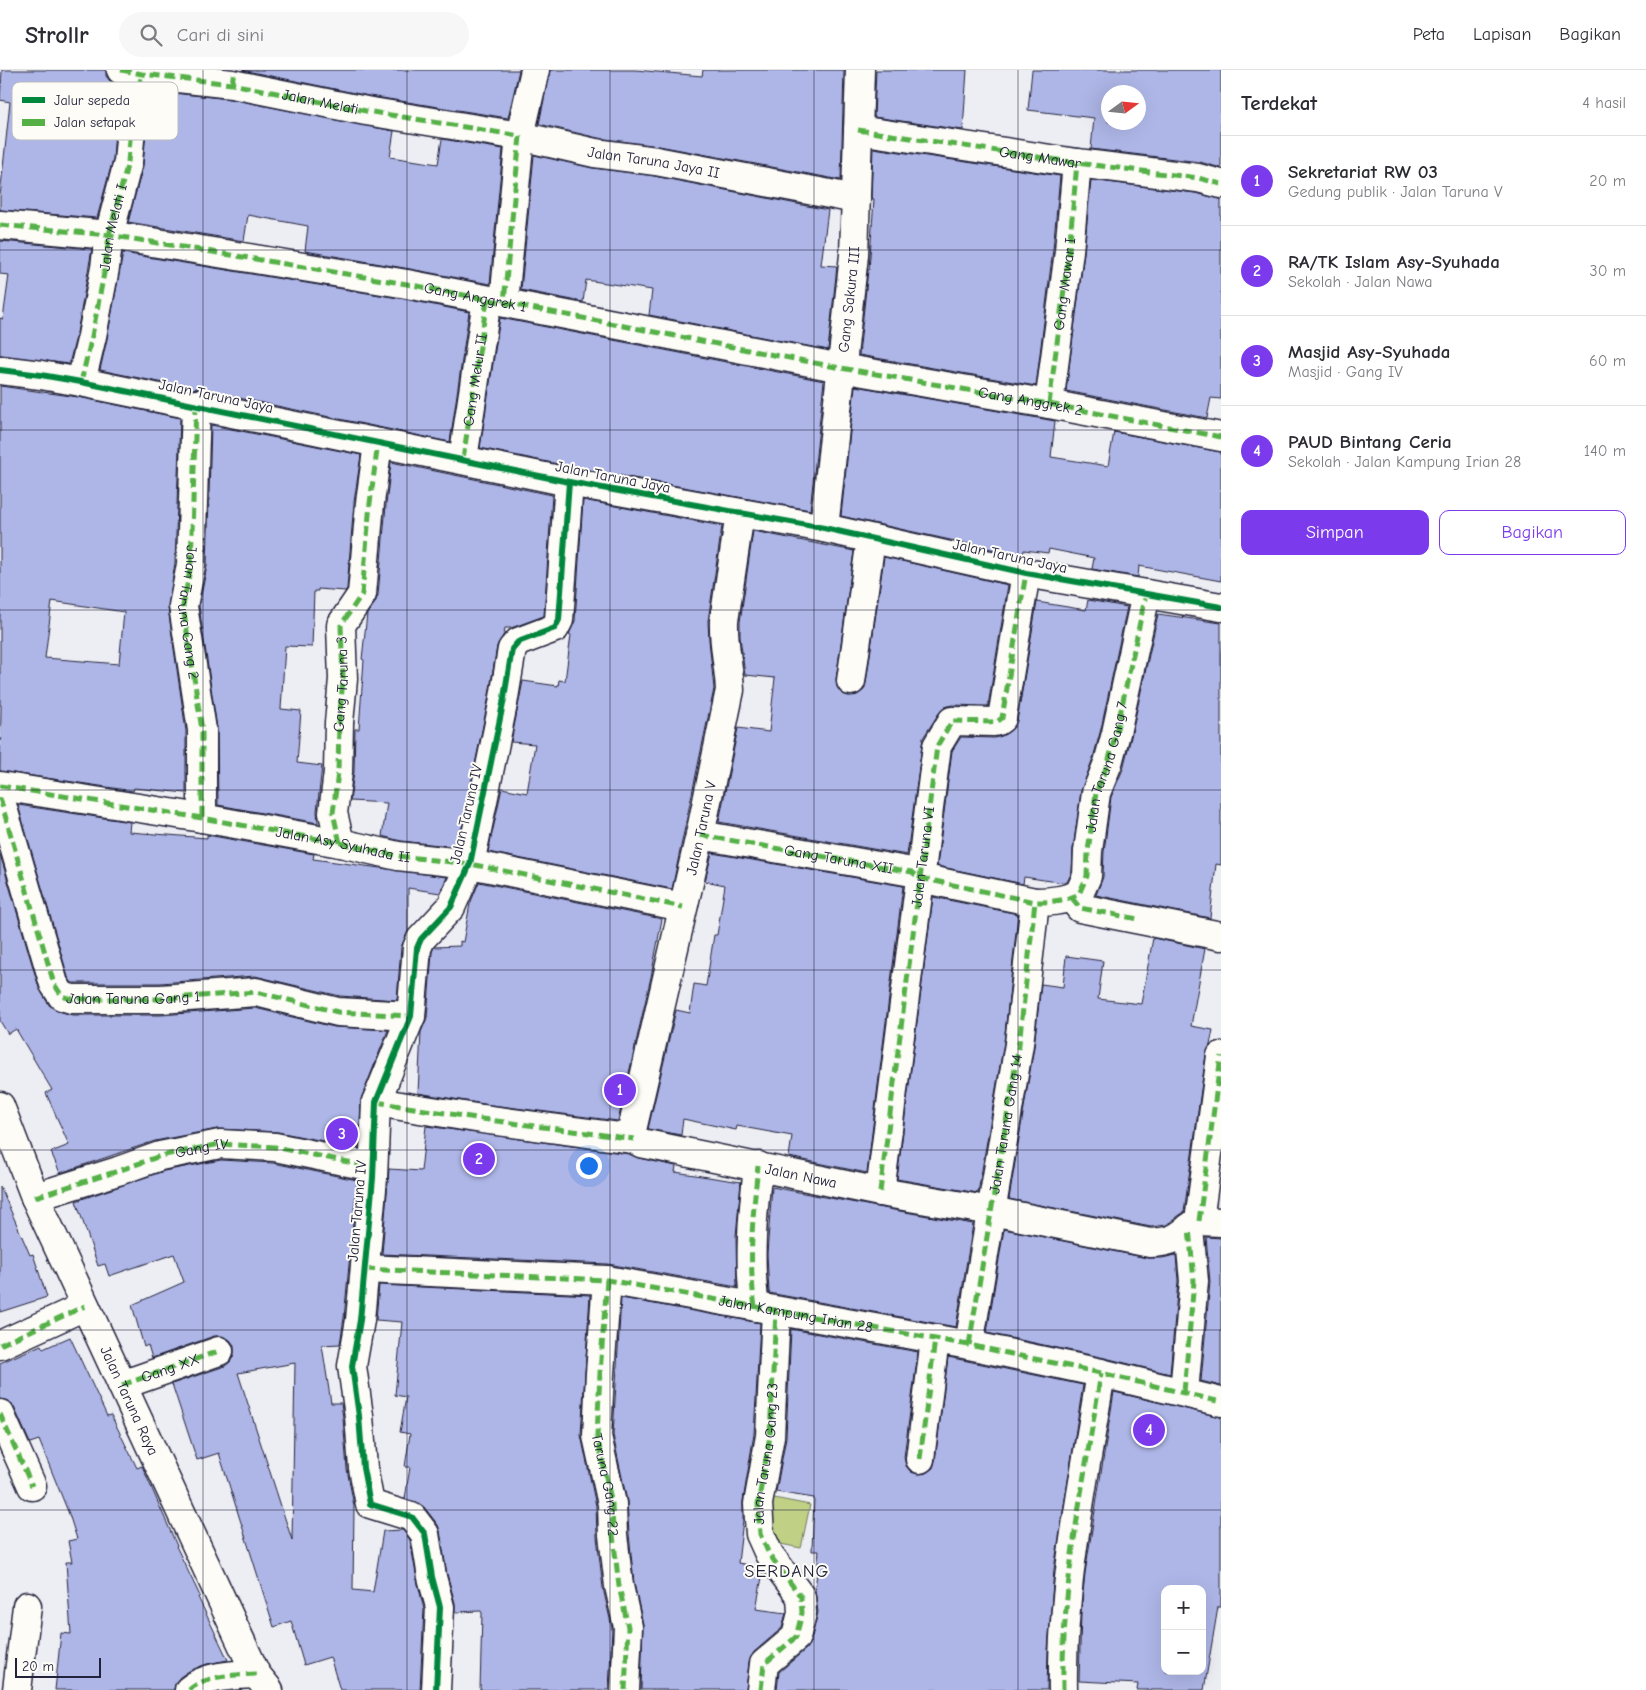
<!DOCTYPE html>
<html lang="id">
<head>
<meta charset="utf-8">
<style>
  body { margin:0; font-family:"Comic Neue",sans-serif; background:#f7f7f7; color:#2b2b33 }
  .controls { position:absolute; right:15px; bottom:15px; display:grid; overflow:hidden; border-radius:10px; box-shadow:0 5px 20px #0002 }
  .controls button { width:45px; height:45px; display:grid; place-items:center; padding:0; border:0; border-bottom:1px solid #e1e1e2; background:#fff; color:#2b2b33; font:25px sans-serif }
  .compass { position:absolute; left:1101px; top:15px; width:45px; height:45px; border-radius:50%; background:#fff; box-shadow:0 5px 20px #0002; rotate:75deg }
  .scale { position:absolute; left:15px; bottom:12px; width:86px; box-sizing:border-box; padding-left:5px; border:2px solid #22223b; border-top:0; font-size:14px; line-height:18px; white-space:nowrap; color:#22223b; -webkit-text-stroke:4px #fdfcf7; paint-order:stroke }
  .you { position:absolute; left:588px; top:1095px; width:18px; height:18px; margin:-12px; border:4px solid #fff; border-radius:50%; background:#1a73e8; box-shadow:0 0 0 8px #1a73e833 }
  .badge { display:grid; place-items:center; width:32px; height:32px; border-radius:50%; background:#7c3aed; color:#fff; font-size:16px; font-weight:700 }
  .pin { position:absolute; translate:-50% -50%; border:2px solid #fff; box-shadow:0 1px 5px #0006 }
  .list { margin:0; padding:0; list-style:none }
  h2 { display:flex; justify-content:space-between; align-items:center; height:65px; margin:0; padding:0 20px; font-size:21px }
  h2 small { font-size:16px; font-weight:400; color:#7c7c81 }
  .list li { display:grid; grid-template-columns:32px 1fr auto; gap:15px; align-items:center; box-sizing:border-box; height:90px; padding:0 20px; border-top:1px solid #e1e1e2 }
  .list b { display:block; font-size:19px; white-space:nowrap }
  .list p { margin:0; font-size:16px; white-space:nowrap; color:#7c7c81 }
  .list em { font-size:16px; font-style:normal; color:#7c7c81 }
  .actions { display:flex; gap:10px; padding:15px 20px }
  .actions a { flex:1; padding:11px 0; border:1px solid #7c3aed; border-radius:10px; text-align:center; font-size:18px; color:#7c3aed }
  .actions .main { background:#7c3aed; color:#fff }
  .icon { flex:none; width:28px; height:28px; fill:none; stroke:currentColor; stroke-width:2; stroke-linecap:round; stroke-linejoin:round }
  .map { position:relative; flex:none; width:1221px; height:1620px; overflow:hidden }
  header { display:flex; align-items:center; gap:30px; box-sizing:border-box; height:70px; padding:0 25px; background:#fff; border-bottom:1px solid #e1e1e2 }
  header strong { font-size:24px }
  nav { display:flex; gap:28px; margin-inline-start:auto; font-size:18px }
  .search { width:350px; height:45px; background:#f7f7f7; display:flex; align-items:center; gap:12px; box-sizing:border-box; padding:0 18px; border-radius:28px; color:#7c7c81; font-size:19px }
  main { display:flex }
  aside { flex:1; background:#fff }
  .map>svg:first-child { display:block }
</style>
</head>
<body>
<header>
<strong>Strollr</strong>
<div class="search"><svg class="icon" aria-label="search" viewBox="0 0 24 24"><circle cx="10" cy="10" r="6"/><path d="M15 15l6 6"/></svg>Cari di sini</div>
<nav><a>Peta</a><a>Lapisan</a><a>Bagikan</a></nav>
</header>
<main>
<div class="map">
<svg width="1221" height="1620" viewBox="0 0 1221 1620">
  <rect width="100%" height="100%" fill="#edeef4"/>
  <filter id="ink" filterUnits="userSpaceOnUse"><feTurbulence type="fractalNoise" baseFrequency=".02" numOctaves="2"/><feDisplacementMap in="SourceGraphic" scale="10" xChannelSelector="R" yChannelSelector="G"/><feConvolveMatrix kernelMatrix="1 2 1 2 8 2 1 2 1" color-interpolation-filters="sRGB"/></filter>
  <g filter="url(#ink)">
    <polygon fill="#c0d186" stroke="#717a60" points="774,1428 810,1435 801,1478 765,1471"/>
    <g fill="#aeb6e7" stroke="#22223b" fill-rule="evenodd">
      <polygon points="2,0 106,0 106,6 110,11 123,16 116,45 113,89 97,148 0,140 0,126 10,32 0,30"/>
      <polygon points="242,0 519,0 508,48 369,26"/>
      <polygon points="550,0 635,0 702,6 703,0 844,0 841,110 659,76 598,68 539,54"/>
      <polygon points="876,0 967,0 963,60 874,47"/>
      <path d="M1032 0H1221V98L1200 92 1091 79 1094 48 1028 40ZM1108 22H1138V52H1108Z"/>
      <polygon points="154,21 230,29 394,61 390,87 438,94 442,69 503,79 490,214 410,199 305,181 308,156 248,145 244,171 128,152 143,96 147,49"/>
      <polygon points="873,78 1060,106 1053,179 1036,316 859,285 868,200 869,200 874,129 871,129"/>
      <polygon points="534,85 592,98 654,106 828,140 821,195 837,196 828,280 649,245 652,220 586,210 583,232 521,220"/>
      <polygon points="1091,110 1195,123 1221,129 1221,329 1211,328 1207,348 1066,321 1084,183"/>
      <polygon points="0,171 92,179 77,263 69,294 0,285 0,248 3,249 9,205 0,204"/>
      <polygon points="123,183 404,229 469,242 450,372 205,321 197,318 193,319 100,300 107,269"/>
      <polygon points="500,248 824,311 810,440 572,397 480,378"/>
      <path d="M0 316 78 327 180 348 175 493 168 538 186 661V723L134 718 133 721 0 701 1 635H0ZM52 531 124 542 119 594 45 588Z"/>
      <polygon points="855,316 1055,351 1051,387 1108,396 1114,362 1221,382 1221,511 1139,496 1138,507 1092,499 1094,488 1049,479 1048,483 1024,480 1023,486 841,446"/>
      <polygon points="211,355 361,385 354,432 347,519 345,521 318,519 318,521 314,521 312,577 285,576 281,639 301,641 297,693 322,696 317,741 318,753 218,735 217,658 199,536 207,496"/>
      <polygon points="391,392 552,425 544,546 511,558 505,558 504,564 497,576 488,631 458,777 401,771 382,766 387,733 350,731 354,702 355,659 359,659 364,590 362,589 367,544 375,533 378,525 386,435"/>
      <polygon points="583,430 722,456 708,551 709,570 714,619 672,819 488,782 502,718 527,723 535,674 511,672 523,611 558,616 559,610 565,611 571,565 569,564 575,551"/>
      <polygon points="753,461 854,481 836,609 837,617 842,624 848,626 857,625 864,620 866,613 884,487 1008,515 988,636 952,635 945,637 939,643 923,668 907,785 719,752 738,658 769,662 775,608 745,605 740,567 740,552"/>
      <polygon points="1088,530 1127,537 1101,659 1093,688 1081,721 1073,779 1072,802 1067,812 1064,813 1024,807 1023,814 937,796 952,681 961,667 994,668 1002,666 1011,660 1017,651 1037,532 1086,540"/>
      <polygon points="1158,544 1221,553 1221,795 1216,794 1210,848 1096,825 1103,807 1104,782 1111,727 1123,699 1131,667"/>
      <polygon points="18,735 130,752 129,762 207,768 207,765 314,784 313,789 447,807 440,823 408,818 408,861 401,877 397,930 340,926 255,906 160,913 72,913 68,907"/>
      <polygon points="712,783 903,816 867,1103 789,1087 792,1066 737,1056 736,1060 683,1049 681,1065 648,1059 676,940 690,943 694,914 706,916 714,865 717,865 725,815 705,811"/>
      <polygon points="0,784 39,918 49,935 58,941 72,945 161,945 255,938 334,957 388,960 361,1029 359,1078 278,1062 217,1059 155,1071 60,1103 51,1082 69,1075 46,1023 52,1020 16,959 8,964 0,951"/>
      <polygon points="479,812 662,849 651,907 618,1051 484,1034 418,1023 421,962 427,948 432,882 434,877 460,876 460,871 463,872 470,834"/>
      <polygon points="933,827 1018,844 1004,972 978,1123 897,1109"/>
      <polygon points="1153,868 1205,879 1191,956 1213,960 1210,975 1206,984 1184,1142 1166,1155 1151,1157 1009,1129 1034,977 1041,914 1063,917 1066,886 1103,891 1098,929 1141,934"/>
      <polygon points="426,1056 629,1084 638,1088 676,1096 675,1102 741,1112 736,1166 737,1217 608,1194 382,1184 389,1099 421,1101"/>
      <path d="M221 1090 273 1093 357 1110 344 1248 340 1274 322 1275 331 1333H341L343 1348 347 1399 354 1436 353 1520 373 1522 383 1461 403 1460 410 1470 417 1510 424 1539 420 1620H340L330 1587 304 1595 291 1551 274 1557 219 1383 197 1390 172 1314 225 1296 230 1292 234 1284V1275L230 1270 222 1266H214L152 1288 148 1275 144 1277 132 1235 184 1212 174 1184 109 1206 105 1194 98 1196 76 1131 164 1101ZM295 1293 292 1470 238 1303Z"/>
      <polygon points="0,1116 30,1185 33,1184 47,1227 0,1242"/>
      <polygon points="772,1117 877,1137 973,1154 956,1257 769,1223 767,1184"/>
      <polygon points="1004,1159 1147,1188 1162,1188 1176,1185 1178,1211 1170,1304 1105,1288 987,1263"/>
      <polygon points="1206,1167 1221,1168 1221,1316 1201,1311 1210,1212"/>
      <polygon points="379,1215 590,1225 581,1365 596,1436 597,1467 603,1518 612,1558 609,1620 480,1620 482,1543 481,1541 455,1542 455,1533 447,1504 440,1461 438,1455 424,1437 417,1432 405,1429 410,1397 405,1397 410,1364 400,1362 406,1327 395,1325 402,1252 376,1250"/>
      <polygon points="621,1228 760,1253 754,1364 743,1431 743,1450 738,1493 759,1497 763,1502 756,1539 786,1543 782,1558 754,1582 749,1592 746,1620 641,1620 643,1554 634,1513 629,1464 627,1431 613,1365"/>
      <polygon points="791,1259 918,1282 904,1387 906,1396 911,1402 918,1404 926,1403 933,1398 935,1391 948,1287 1083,1315 1054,1499 1048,1580 1047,1620 777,1620 779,1602 806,1579 811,1571 818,1542 815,1521 819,1481 812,1481 814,1428 776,1422 786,1367"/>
      <polygon points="70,1267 107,1346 111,1345 137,1398 142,1396 177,1476 176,1476 200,1526 198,1527 228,1590 207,1594 189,1601 180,1607 175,1613 174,1620 55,1620 61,1563 71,1564 66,1492 72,1492 68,1471 77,1469 69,1444 39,1370 30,1373 14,1337 9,1331 0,1329 0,1293 41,1275 43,1279"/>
      <path d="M1114 1322 1221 1347V1537H1218L1204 1620H1137L1138 1614 1079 1611 1081 1542 1085 1503ZM1165 1519H1202V1601H1165Z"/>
    </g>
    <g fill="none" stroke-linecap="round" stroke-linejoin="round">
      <defs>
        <g id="minor">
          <path id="s1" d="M121 0 142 4 232 14 366 41 520 66 595 83 656 91 856 129"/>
          <path id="s2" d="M858 60 1077 93 1198 108 1221 114"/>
          <polyline points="0,155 109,165 407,214 841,298 1049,334 1221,367"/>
          <polyline points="504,232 520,66 535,0"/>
          <polyline points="0,300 41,305 81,312 569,412 824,458 1026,503 1221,537"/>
          <path id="s3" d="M81 312 92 266 105 198 109 165 128 92 132 47 142 4"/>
          <polyline points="196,334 191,495 183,536 202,660 202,748"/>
          <polyline points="1049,334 1069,181 1077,93"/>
          <polyline points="463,389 487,230"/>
          <path id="s4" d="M824 458 854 185 860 0"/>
          <polyline points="851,611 871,469"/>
          <polyline points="0,716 202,748 340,773 398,786 470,794 683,837"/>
          <path id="s5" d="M0 728 54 914 62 926 72 929H161L256 922 338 942 411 946"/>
          <path d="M700 765 912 802 920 808 1035 832C1050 832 1065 831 1079 824L1087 806 1088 781 1096 723 1108 693 1116 663 1146 524"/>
          <polyline points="340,773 333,743 338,702 339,653 343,609 341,555 362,524 370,433 378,373"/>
          <polyline points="1072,828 1080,838 1221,866"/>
          <path id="s6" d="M376 1032 482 1049 634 1069 641 1073 880 1122 992 1141 1150 1173C1178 1172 1178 1165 1199 1151L1221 1152"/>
          <path id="s7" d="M0 1036 35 1127 256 1604 269 1620"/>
          <path id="s8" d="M634 1069 632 1060 700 765 730 620C729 596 723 574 724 551L740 443"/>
          <path id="s9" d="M880 1122 937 676 952 651 994 652 998 651 1002 648 1026 503"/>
          <path id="s10" d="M35 1127 118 1101 160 1086 220 1074 275 1077 373 1097"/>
          <polyline points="1199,1151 1221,986"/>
          <polyline points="365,1199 607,1210 969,1275 1101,1303 1221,1332"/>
          <path id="s11" d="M607 1210 600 1303 597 1366 612 1434 613 1465 619 1516 628 1557 625 1620"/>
          <path d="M755 1237C748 1191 753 1142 758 1096"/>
          <polyline points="0,1275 85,1236"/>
          <path id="s12" d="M969 1275 1019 974 1035 832"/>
          <polyline points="122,1315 219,1281"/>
          <polyline points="1184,1322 1194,1211 1189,1158"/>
          <polyline points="0,1344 32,1416"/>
          <polyline points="920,1389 935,1269"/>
          <polyline points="17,1620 27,1536"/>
          <path d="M189 1620C206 1605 234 1605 256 1604"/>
          <polyline points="436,1620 440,1537 432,1507 425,1464 412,1447 370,1434 363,1398 359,1346 352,1296 360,1250 373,1108 376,1032 411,946 417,878 421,869 451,837 470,794 503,634 512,579 518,572 555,558 559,550 569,412"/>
          <path id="s13" d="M761 1620 764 1594 796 1567 802 1543 801 1527 769 1484 760 1464 758 1434 770 1366 776 1241"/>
          <path d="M1063 1620C1061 1515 1085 1406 1101 1303"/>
        </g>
      </defs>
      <use href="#minor" stroke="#22223b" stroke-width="31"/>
      <use href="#minor" stroke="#fdfcf7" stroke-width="28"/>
      <g stroke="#55b146" stroke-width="5" stroke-dasharray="10 5" stroke-linecap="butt">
        <polyline points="121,0 142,4 232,14 366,41 520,66 504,232"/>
        <polyline points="232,14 234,0"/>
        <polyline points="858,60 1077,93 1198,108 1221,114"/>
        <path id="s14" d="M0 155 109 165 407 214 841 298 1049 334 1221 367"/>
        <polyline points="81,312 92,266 105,198 109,165 128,92 132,47 142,4"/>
        <path id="s15" d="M196 334 191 495 183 536 202 660V748"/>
        <path id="s16" d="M1049 334 1069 181 1077 93"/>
        <path id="s17" d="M463 389 487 230"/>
        <path id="s18" d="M0 716 202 748 340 773 398 786 470 794 683 837"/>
        <polyline points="0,728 54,914 62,926 72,929 161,929 256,922 338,942 411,946"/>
        <path id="s19" d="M700 765 912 802 920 808 1035 832C1050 832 1065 831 1079 824L1087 806 1088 781 1096 723 1108 693 1116 663 1146 524"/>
        <path id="s20" d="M340 773 333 743 338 702 339 653 343 609 341 555 362 524 370 433 378 373"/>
        <polyline points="1072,828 1080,838 1138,849"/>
        <polyline points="376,1032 482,1049 634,1069"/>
        <polyline points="880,1122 937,676 952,651 994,652 998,651 1002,648 1026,503"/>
        <polyline points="35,1127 118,1101 160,1086 220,1074 275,1077 373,1097"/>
        <polyline points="1199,1151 1221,986"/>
        <path id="s21" d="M365 1199 607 1210 969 1275 1101 1303 1221 1332"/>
        <polyline points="607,1210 600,1303 597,1366 612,1434 613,1465 619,1516 628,1557 625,1620"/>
        <path d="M755 1237C748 1191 753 1142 758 1096"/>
        <polyline points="0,1275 85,1236"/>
        <polyline points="969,1275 1019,974 1035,832"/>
        <path id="s22" d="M122 1315 219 1281"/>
        <polyline points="1184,1322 1194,1211 1189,1158"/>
        <polyline points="0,1344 32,1416"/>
        <polyline points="920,1389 935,1269"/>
        <path d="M189 1620C206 1605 234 1605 256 1604"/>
        <polyline points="761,1620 764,1594 796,1567 802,1543 801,1527 769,1484 760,1464 758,1434 770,1366 776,1241"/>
        <path d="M1063 1620C1061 1515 1085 1406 1101 1303"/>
      </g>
      <defs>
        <g id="cycleway">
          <polyline points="0,300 41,305 81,312 569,412 824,458 1026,503 1221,537"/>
          <polyline points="436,1620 440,1537 432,1507 425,1464 412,1447 370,1434 363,1398 359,1346 352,1296 360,1250 373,1108 376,1032 411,946 417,878 421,869 451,837 470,794 503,634 512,579 518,572 555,558 559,550 569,412"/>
        </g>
      </defs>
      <use href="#cycleway" stroke="#fdfcf7" stroke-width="9"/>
      <use href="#cycleway" stroke="#00873e" stroke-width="6"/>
    </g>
  </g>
  <path fill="none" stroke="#22223b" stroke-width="1" stroke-opacity="0.55" d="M203 0V1620M407 0V1620M610 0V1620M814 0V1620M1018 0V1620M0 180H1221M0 360H1221M0 540H1221M0 720H1221M0 900H1221M0 1080H1221M0 1260H1221M0 1440H1221"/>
  <g text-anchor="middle" stroke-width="4" stroke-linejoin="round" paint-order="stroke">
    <g font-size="15" fill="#22223b" stroke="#fdfcf7">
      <text dy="5" stroke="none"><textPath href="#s1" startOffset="202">Jalan Melati</textPath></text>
      <text dy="5" stroke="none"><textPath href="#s2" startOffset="184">Gang Mawar</textPath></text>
      <text dy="5" stroke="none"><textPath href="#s1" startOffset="541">Jalan Taruna Jaya II</textPath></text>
      <text dy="5" stroke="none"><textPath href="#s3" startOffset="158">Jalan Melati I</textPath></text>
      <text dy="5" stroke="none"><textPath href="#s16" startOffset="121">Gang Mawar I</textPath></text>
      <text dy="5" stroke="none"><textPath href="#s14" startOffset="481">Gang Anggrek 1</textPath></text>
      <text dy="5" stroke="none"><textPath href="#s4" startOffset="230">Gang Sakura III</textPath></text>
      <text dy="5" stroke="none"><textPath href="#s17" startOffset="80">Gang Melur II</textPath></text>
      <text transform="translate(216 326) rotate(12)" y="5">Jalan Taruna Jaya</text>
      <text dy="5" stroke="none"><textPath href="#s14" startOffset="1046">Gang Anggrek 2</textPath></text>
      <text transform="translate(613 407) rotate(11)" y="5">Jalan Taruna Jaya</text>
      <text transform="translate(1010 486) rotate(12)" y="5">Jalan Taruna Jaya</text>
      <text dy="5" stroke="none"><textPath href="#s15" startOffset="209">Jalan Taruna Gang 2</textPath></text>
      <text dy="5" stroke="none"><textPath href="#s20" startOffset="160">Gang Taruna 3</textPath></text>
      <text dy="5" stroke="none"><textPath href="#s19" startOffset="519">Jalan Taruna Gang 7</textPath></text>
      <text transform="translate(466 744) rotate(-77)" y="5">Jalan Taruna IV</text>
      <text dy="5" stroke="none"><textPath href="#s8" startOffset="319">Jalan Taruna V</textPath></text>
      <text dy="5" stroke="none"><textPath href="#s18" startOffset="348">Jalan Asy Syuhada II</textPath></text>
      <text dy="5" stroke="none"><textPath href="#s9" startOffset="338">Jalan Taruna VI</textPath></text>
      <text dy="5" stroke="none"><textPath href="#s19" startOffset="141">Gang Taruna XII</textPath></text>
      <text dy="5" stroke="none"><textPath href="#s5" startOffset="280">Jalan Taruna Gang 1</textPath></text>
      <text dy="5" stroke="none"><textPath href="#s12" startOffset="224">Jalan Taruna Gang 14</textPath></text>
      <text dy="5" stroke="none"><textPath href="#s10" startOffset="174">Gang IV</textPath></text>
      <text dy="5" stroke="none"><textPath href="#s6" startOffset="432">Jalan Nawa</textPath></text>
      <text transform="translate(357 1141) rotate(-85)" y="5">Jalan Taruna IV</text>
      <text dy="5" stroke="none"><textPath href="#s21" startOffset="434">Jalan Kampung Irian 28</textPath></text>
      <text dy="5" stroke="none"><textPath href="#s22" startOffset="51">Gang XX</textPath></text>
      <text dy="5" stroke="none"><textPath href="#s7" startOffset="322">Jalan Taruna Raya</textPath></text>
      <text dy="5" stroke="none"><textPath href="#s13" startOffset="265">Jalan Taruna Gang 23</textPath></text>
      <text dy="5" stroke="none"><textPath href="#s11" startOffset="206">Taruna Gang 22</textPath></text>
    </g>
    <g font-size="18" letter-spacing="1" fill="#22223b" stroke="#fdfcf7">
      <text x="787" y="1507">SERDANG</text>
    </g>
  </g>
  <rect x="12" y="12" width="166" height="58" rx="8" fill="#fdfcf7" stroke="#bbbbbf" stroke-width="1"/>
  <rect x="22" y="27" width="23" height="6" fill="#00873e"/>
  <rect x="22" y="49" width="23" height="7" fill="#55b146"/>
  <g font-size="14" fill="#22223b">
    <text x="54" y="35">Jalur sepeda</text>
    <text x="54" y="57">Jalan setapak</text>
  </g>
</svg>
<div class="controls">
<button>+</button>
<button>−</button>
</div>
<svg class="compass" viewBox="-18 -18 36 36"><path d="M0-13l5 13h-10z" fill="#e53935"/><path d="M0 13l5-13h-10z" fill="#7c7c81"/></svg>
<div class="scale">20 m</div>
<div class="you"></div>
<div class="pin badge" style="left:620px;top:1020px">1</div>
<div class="pin badge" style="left:479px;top:1089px">2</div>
<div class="pin badge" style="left:342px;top:1064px">3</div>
<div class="pin badge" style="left:1149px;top:1360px">4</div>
</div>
<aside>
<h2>Terdekat<small>4 hasil</small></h2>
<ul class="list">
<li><span class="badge">1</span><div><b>Sekretariat RW 03</b><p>Gedung publik · Jalan Taruna V</p></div><em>20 m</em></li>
<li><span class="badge">2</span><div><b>RA/TK Islam Asy-Syuhada</b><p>Sekolah · Jalan Nawa</p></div><em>30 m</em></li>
<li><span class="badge">3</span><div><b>Masjid Asy-Syuhada</b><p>Masjid · Gang IV</p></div><em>60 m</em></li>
<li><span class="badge">4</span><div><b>PAUD Bintang Ceria</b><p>Sekolah · Jalan Kampung Irian 28</p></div><em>140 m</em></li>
</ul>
<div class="actions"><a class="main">Simpan</a><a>Bagikan</a></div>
</aside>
</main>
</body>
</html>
